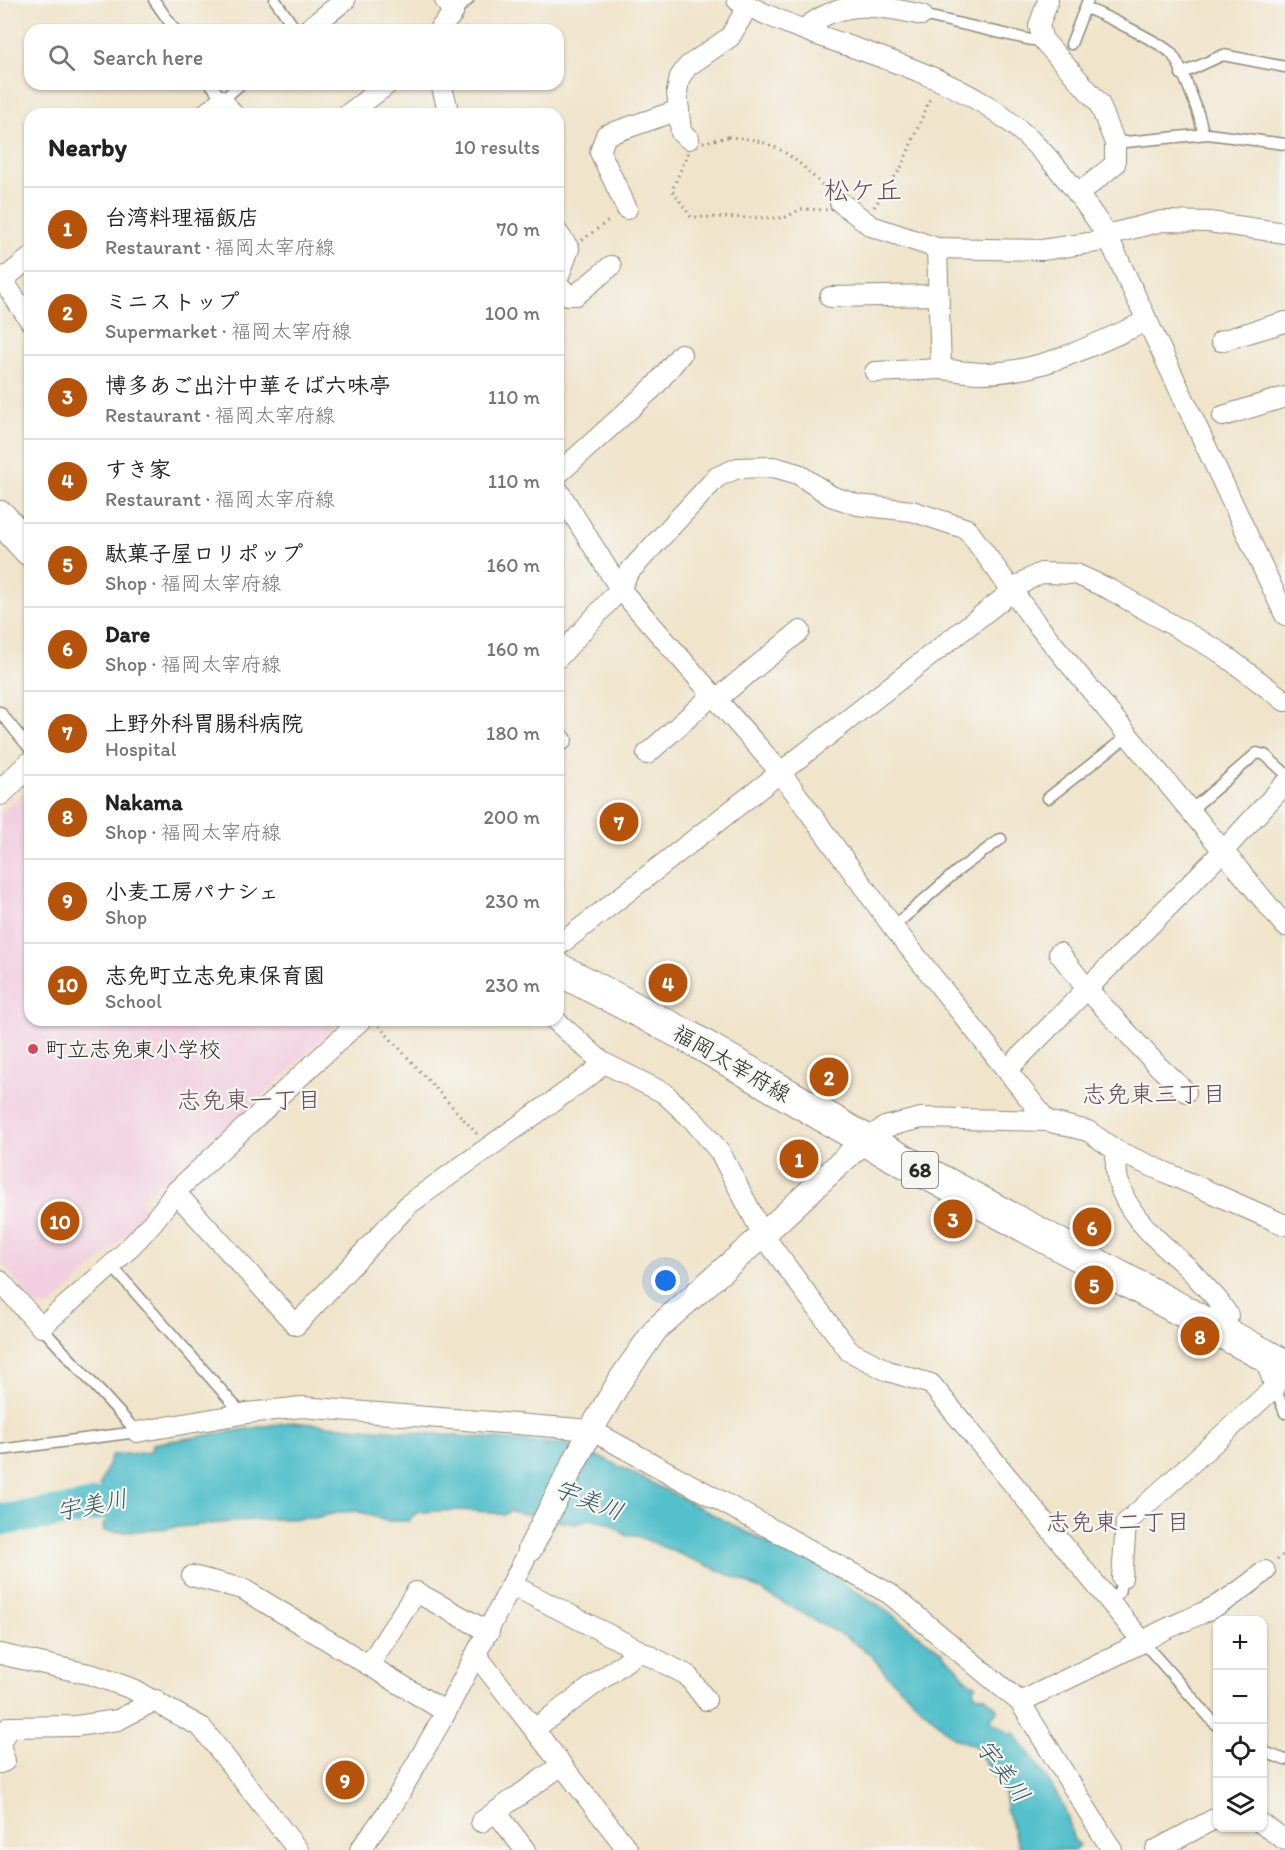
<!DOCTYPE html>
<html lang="en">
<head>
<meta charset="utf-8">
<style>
  body { margin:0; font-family:Itim,"Klee One",sans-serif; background:#f6f6f6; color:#222 }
  .controls { position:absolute; right:18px; bottom:18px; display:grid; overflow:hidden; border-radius:12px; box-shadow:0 2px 4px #0004 }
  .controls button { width:54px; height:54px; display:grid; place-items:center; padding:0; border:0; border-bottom:2px solid #e0e0e0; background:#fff; color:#222; font:30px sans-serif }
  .you { position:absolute; left:666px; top:1281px; width:21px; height:21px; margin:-15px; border:4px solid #fff; border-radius:50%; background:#1a73e8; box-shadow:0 0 0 9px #1a73e833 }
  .badge { display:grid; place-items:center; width:39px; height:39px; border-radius:50%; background:#b45309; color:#fff; font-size:20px; font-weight:700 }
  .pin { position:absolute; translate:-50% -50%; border:3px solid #fff; box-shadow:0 2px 6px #0006 }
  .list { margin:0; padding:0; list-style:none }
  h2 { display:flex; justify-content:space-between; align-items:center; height:78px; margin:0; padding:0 24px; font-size:26px }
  h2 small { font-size:20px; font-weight:400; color:#767676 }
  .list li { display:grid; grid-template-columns:39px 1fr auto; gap:18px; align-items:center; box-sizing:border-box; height:84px; padding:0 24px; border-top:2px solid #e0e0e0 }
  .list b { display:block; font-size:22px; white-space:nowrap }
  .list p { margin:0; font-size:20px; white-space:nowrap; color:#767676 }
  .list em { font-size:20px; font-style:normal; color:#767676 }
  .icon { flex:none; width:33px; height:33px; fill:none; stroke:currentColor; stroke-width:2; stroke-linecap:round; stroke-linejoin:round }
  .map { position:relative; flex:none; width:1285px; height:1850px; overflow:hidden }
  .search { position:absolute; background:#fff; box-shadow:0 2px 4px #0004; left:24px; top:24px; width:540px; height:66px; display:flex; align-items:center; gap:15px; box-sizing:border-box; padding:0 21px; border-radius:18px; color:#767676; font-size:22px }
  .panel { position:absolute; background:#fff; box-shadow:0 2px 4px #0004; left:24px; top:108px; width:540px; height:918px; border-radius:18px }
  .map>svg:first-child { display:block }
</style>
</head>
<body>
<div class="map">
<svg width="1285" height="1850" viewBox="0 0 1285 1850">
  <rect width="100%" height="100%" fill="#f6f6f2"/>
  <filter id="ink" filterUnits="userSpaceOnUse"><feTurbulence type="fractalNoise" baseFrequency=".0167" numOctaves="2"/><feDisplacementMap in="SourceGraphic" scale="12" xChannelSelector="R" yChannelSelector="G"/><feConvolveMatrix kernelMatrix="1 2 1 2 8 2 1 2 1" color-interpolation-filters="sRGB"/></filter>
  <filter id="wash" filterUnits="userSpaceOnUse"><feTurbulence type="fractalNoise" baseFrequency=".008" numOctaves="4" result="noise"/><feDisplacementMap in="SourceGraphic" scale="24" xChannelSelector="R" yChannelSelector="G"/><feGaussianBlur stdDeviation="1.35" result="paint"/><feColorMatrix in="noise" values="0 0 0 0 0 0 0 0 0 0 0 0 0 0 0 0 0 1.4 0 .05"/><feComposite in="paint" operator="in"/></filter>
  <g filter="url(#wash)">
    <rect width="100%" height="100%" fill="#f0e4ca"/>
    <polygon fill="#f2cfe0" points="30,786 30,1020 341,1020 184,1171 170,1175 140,1200 148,1214 51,1307 36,1306 0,1260 0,814"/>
    <path fill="#53c0cb" stroke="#3f767b" stroke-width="1.5" d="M290 1422 569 1445 607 1460 776 1547 790 1549 840 1578 842 1583 879 1605 942 1652C945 1658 948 1658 953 1663 962 1671 963 1681 976 1684L973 1688 975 1695 984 1696 998 1709 990 1720 1009 1733 1013 1732C1035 1761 1070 1804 1073 1840L1079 1845 1074 1850H1020L1007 1812 1004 1793 975 1746 954 1738 886 1674 871 1655 849 1639 746 1582 637 1536H627L609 1523 589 1519 576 1524 510 1511 504 1515C474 1509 446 1509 416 1513L409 1521H386L357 1511 341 1512 314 1518 252 1520 127 1532 104 1531 103 1526C115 1510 115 1500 100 1485L112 1455 151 1452 152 1444Z"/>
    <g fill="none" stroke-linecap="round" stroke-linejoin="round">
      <polyline stroke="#53c0cb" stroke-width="32" points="0,1520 74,1510 153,1492"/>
    </g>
  </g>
  <g filter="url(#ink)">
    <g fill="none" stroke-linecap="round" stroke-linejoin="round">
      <defs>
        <g id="service">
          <polyline points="154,0 175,30"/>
          <polyline points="275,0 296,30"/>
          <path d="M1085 8C1098 12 1163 44 1171 53 1181 64 1202 119 1203 134"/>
          <polyline points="453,13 468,0"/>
          <polyline points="922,15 1031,40 1043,40"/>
          <polyline points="1071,44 1088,0"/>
          <polyline points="1181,74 1223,55 1285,67"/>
          <polyline points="211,84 222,100 241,84"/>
          <polyline points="1115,143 1208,134 1285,144"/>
          <polyline points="0,712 30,749"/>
          <polyline points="1048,798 1129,735"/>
          <polyline points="1191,810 1257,753 1265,755 1285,773"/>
          <polyline points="893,927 957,871 1001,839"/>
          <polyline points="111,1265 237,1408 238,1415"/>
          <polyline points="41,1327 137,1432"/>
          <polyline points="1275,1387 1285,1413"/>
          <polyline points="0,1450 137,1432"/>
          <polyline points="1109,1602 1119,1593 1122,1578"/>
          <polyline points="1143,1642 1218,1727"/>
          <polyline points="1262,1751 1285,1760"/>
        </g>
        <g id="minor">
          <path d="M737 0C816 43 909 57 986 105 1037 137 1074 186 1107 235L1285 615"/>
          <polyline points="1048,0 1039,26 1043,40 1099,103 1115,143 1115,164 1087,187 1077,191"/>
          <path d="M804 29C839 0 874 4 922 15"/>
          <polyline points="307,30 345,0"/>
          <polyline points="439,30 453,13 445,0"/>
          <polyline points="441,84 447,106 445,114"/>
          <polyline points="205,114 222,100 233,114"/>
          <polyline points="348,114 388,84"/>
          <polyline points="689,139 681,133 677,91 680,77 688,66 730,37 748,6"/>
          <polyline points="840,202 871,226 937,248 1042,250 1096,242 1107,235 1162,221 1209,222 1285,233"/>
          <polyline points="627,209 600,152 606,135 679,110"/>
          <polyline points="558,233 569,249 558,278"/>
          <path d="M937 248 941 369C954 370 968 373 982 373 1041 373 1095 344 1147 321"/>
          <polyline points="0,276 30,321"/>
          <polyline points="0,282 30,258"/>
          <polyline points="558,284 568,295 576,295 611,266"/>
          <polyline points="830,297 938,295"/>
          <polyline points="1221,341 1285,322"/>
          <polyline points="875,372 941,369"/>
          <polyline points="1223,416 1285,397"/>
          <polyline points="558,474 655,386 681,354"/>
          <polyline points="558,490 620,589 781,773 893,927 1047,1121"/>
          <polyline points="558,658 620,589 628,573 717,477 738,468 774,467 798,474 831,496 858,505 912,511 967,529 1035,622 1285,926"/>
          <polyline points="718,698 800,631"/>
          <polyline points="558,736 562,740"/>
          <polyline points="647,754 714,694"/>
          <polyline points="558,946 1027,580 1041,573 1076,574 1111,590 1220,652 1285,701"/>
          <polyline points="1059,953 1087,989 1158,1066 1186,1092"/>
          <polyline points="555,1020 602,1062 664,1093 693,1120 720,1152 763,1235 849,1351 888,1371 931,1384 1143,1642"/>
          <polyline points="1008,1069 1224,850 1285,784"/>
          <polyline points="865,1140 885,1127 921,1118 1047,1121 1088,1131 1117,1151 1285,1225"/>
          <path d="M1117 1151C1108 1201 1154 1237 1186 1266 1197 1277 1207 1289 1218 1300L1228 1315 1225 1334"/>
          <polyline points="175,1192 296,1325 409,1204 593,1073 602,1062"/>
          <path d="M0 1281 41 1327C88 1286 141 1245 175 1192L361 1020"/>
          <polyline points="137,1432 247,1413 302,1407 591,1430 890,1594 1020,1702 1112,1850"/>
          <polyline points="192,1576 243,1589 446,1712"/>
          <polyline points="1122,1578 1126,1523 1275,1387 1264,1355"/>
          <polyline points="512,1585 687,1675 706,1700"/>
          <polyline points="0,1654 93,1675 130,1688 201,1727 298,1850"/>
          <polyline points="477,1656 628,1850"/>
          <polyline points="369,1665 416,1592 489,1632"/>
          <path d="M1020 1702 1143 1642C1161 1629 1182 1623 1202 1613 1226 1602 1245 1588 1265 1571"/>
          <polyline points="534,1729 640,1651"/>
          <polyline points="0,1743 9,1727 76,1726 118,1720 156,1700"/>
          <polyline points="0,1744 5,1761 0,1763"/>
          <polyline points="496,1812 525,1850"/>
          <polyline points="481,1822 562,1765"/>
          <polyline points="1262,1824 1285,1840"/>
          <polyline points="360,1850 394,1803 446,1712 530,1549"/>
          <polyline points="1156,1850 1218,1817"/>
        </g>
        <g id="tertiary">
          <polyline points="0,793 30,764"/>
          <polyline points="530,1549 591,1430 621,1379 656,1329 763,1235 865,1140"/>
        </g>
        <g id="primary">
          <polyline points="0,517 30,550"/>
          <polyline points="558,969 687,1036 865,1140 1285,1366"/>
        </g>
      </defs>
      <use href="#service" stroke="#8e887a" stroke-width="13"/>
      <use href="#minor" stroke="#8e887a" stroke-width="22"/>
      <use href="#tertiary" stroke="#8e887a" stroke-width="26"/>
      <use href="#primary" stroke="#8e887a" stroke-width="34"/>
      <g stroke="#8e887a" stroke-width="3" stroke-dasharray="1.5 4.5" stroke-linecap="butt">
        <path d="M728 137C788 140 799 165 840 202L830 210 801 209 784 218 691 217 672 190 688 153 689 139 699 143Z"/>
        <polyline points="874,207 902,166 931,96"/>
        <polyline points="582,240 611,219"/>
        <polyline points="379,1026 477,1134"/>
        <polyline points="1277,1560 1285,1553"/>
      </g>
      <use href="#service" stroke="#fff" stroke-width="10"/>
      <use href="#minor" stroke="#fff" stroke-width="20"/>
      <use href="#tertiary" stroke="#fff" stroke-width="24"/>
      <use href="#primary" stroke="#fff" stroke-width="32"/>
    </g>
  </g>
  <circle fill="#d1495b" stroke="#f6f6f2" stroke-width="2" cx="33" cy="1049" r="6"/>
  <g text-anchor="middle" stroke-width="4.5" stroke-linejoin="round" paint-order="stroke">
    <rect fill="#f6f6f2" stroke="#686867" stroke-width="1.5" x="902" y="1152" width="36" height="36" rx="4.5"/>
    <g font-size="21" font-weight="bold" fill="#2b2b2b">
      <text x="920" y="1177">68</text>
    </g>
    <g font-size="22" fill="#2b2b2b" stroke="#f6f6f2" text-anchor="start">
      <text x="45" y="1057">町立志免東小学校</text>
    </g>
    <g font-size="22" fill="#2b2b2b" stroke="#f6f6f2">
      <text transform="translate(732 1063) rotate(30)" y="8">福岡太宰府線</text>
    </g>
    <g font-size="24" fill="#674d59" stroke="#f6f6f2">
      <text x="1154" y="1102">志免東三丁目</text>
      <text x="249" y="1108">志免東一丁目</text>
      <text x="1118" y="1530">志免東二丁目</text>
    </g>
    <g font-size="24" font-style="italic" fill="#37585b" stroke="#f6f6f2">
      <text transform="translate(589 1500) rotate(21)" y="8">宇美川</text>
      <text transform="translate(92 1505) rotate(-11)" y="8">宇美川</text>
      <text transform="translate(1003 1771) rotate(53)" y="8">宇美川</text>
    </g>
    <g font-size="26" fill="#674d59" stroke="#f6f6f2">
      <text x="863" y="199">松ケ丘</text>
    </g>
  </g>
</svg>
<div class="controls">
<button>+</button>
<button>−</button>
<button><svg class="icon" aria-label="locate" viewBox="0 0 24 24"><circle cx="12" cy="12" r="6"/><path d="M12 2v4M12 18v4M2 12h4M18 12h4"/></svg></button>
<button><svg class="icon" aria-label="layers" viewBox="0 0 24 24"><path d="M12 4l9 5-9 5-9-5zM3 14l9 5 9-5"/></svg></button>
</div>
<div class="you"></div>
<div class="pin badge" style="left:799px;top:1159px">1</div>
<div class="pin badge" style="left:829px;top:1077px">2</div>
<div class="pin badge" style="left:953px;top:1219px">3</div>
<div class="pin badge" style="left:668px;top:983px">4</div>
<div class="pin badge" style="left:1094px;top:1285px">5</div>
<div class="pin badge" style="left:1092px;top:1227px">6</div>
<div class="pin badge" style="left:619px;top:822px">7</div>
<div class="pin badge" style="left:1200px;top:1336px">8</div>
<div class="pin badge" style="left:345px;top:1780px">9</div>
<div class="pin badge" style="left:60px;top:1221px">10</div>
<div class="search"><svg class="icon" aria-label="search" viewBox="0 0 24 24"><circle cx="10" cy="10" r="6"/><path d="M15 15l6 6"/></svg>Search here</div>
<section class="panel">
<h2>Nearby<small>10 results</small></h2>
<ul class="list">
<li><span class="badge">1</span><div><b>台湾料理福飯店</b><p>Restaurant · 福岡太宰府線</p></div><em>70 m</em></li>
<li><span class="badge">2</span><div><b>ミニストップ</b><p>Supermarket · 福岡太宰府線</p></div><em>100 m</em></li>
<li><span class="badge">3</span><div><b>博多あご出汁中華そば六味亭</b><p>Restaurant · 福岡太宰府線</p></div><em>110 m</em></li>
<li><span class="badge">4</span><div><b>すき家</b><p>Restaurant · 福岡太宰府線</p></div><em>110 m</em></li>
<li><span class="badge">5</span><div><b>駄菓子屋ロリポップ</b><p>Shop · 福岡太宰府線</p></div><em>160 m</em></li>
<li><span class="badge">6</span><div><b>Dare</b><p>Shop · 福岡太宰府線</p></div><em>160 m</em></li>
<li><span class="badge">7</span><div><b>上野外科胃腸科病院</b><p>Hospital</p></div><em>180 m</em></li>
<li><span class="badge">8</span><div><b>Nakama</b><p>Shop · 福岡太宰府線</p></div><em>200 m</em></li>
<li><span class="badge">9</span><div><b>小麦工房パナシェ</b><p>Shop</p></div><em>230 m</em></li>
<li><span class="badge">10</span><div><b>志免町立志免東保育園</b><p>School</p></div><em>230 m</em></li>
</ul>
</section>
</div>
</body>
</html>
